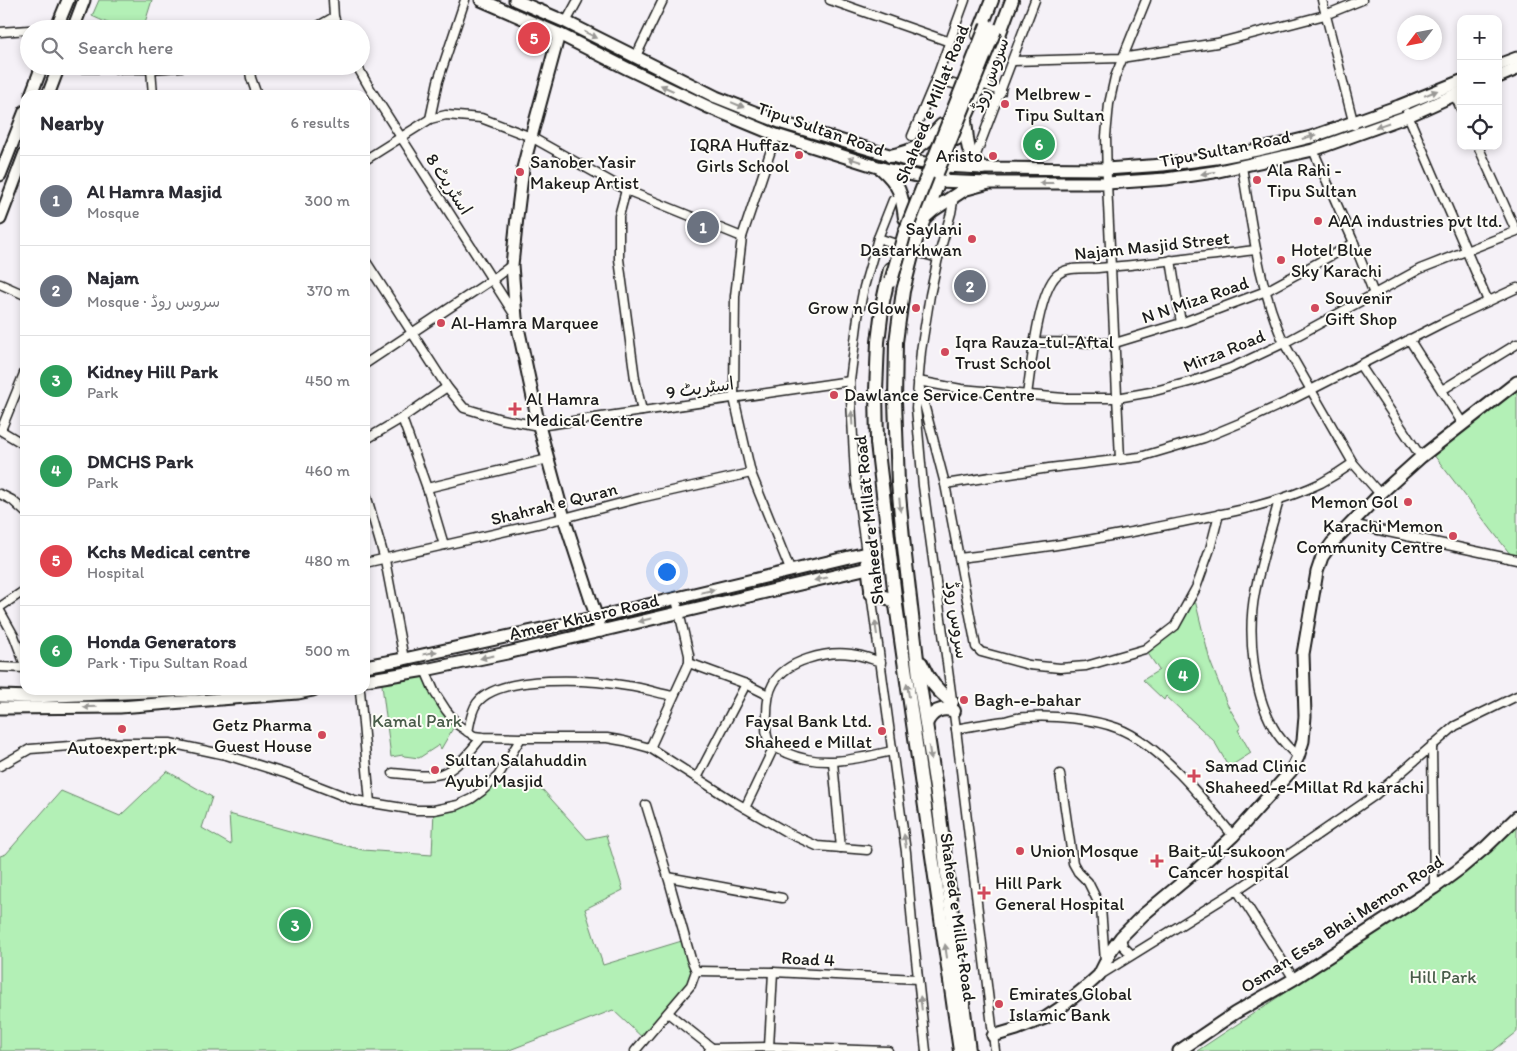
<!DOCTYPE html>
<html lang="en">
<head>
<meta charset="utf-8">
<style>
  body { margin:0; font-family:Itim,"Playpen Sans Arabic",sans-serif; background:#f2f2f3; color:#2b2b33 }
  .controls { position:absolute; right:15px; top:15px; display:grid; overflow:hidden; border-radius:10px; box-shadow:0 2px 8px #0003 }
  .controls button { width:45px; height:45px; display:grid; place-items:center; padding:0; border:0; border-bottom:1px solid #e1e1e2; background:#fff; color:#2b2b33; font:25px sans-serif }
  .compass { position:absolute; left:1397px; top:15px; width:45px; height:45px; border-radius:50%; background:#fff; box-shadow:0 2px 8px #0003; rotate:238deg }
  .you { position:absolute; left:666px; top:571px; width:18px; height:18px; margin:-12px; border:4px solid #fff; border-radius:50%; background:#1a73e8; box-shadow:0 0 0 8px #1a73e833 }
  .badge { display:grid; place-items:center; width:32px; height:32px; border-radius:50%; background:#d1495b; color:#fff; font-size:16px; font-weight:700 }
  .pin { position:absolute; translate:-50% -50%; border:2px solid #fff; box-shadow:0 1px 5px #0006 }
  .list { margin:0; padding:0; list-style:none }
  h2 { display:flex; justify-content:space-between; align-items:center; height:65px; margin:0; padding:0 20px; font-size:21px }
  h2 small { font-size:16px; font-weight:400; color:#7c7c81 }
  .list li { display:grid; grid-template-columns:32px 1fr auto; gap:15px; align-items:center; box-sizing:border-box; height:90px; padding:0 20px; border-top:1px solid #e1e1e2 }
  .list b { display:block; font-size:19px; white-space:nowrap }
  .list p { margin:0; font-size:16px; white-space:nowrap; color:#7c7c81 }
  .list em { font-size:16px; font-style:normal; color:#7c7c81 }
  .icon { flex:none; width:28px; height:28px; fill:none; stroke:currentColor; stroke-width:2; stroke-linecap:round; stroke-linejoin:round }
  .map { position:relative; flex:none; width:1517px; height:1051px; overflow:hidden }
  .search { position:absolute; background:#fff; box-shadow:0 2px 8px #0003; left:20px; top:20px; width:350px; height:55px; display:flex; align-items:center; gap:12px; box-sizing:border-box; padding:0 18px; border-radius:28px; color:#7c7c81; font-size:19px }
  .panel { position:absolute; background:#fff; box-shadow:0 2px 8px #0003; left:20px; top:90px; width:350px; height:605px; border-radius:15px }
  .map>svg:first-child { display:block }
</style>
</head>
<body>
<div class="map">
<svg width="1517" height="1051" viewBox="0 0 1517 1051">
  <rect width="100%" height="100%" fill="#f5f1f7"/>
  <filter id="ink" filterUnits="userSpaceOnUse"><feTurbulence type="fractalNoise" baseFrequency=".02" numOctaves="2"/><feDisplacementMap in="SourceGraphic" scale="10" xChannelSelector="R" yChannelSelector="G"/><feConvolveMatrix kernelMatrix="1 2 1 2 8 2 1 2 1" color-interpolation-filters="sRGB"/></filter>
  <g filter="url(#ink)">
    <g fill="#b3f0b6" stroke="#688669">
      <path d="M99 0H152L143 29C119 29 114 26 92 16Z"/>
      <polygon points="1517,382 1517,560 1514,559 1430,450"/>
      <polygon points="1193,592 1210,661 1227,704 1241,728 1238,730 1251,753 1229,767 1214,741 1166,696 1164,700 1143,680 1159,670 1145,649 1175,626"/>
      <polygon points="425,670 456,723 441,749 439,745 419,758 404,756 403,755 391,757 381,677"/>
      <polygon points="167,771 212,797 202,828 231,845 229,814 304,835 363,850 432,855 434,810 471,799 493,781 543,790 587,839 606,835 623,890 585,909 603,965 685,940 696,971 688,988 645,1040 613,1010 507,1051 0,1051 0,856 6,854 61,791 120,816"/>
      <polygon points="1517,824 1517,1032 1493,1051 1197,1051 1418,904 1483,858"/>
    </g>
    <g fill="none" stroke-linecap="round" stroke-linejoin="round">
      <defs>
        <g id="street">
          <polyline points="333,0 334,17 339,29"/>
          <polyline points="830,0 950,42"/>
          <polyline points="1322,0 1354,125"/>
          <polyline points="566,22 578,0"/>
          <polyline points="313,29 334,17"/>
          <polyline points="0,32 29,30"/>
          <polyline points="636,56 663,0"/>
          <polyline points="1013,61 1121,58 1217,43 1325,15 1362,0"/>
          <polyline points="249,66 251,78 257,95"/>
          <polyline points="357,66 369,87 514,314"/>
          <polyline points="58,68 151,69 192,66"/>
          <polyline points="151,69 153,95"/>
          <polyline points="936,79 957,85"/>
          <polyline points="981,83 1001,92"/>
          <polyline points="1454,94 1461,109"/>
          <polyline points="1407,113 1488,301"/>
          <polyline points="430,119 438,81 465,0"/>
          <polyline points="776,135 742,237 735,296 734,398 751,473 791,572"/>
          <polyline points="912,136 936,79 965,0"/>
          <polyline points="1478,146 1516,231"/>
          <polyline points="1313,150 1354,243 1374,294"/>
          <polyline points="365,160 430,119 446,115 481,118 531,137 626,190 742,237"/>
          <polyline points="974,160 1035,0"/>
          <path d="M1242 167C1252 226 1259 288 1284 343L1353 463 1380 494"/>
          <polyline points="626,190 619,216 619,259 635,379 642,411"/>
          <polyline points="954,196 951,213 938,258 930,295 921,351 916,408 923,486 956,729 995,1051"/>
          <polyline points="878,238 896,244"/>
          <polyline points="913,251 938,258"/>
          <polyline points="365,260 447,387 464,408 501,419 539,426 850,381"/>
          <polyline points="1171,260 1181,323"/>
          <polyline points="0,284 25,295"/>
          <polyline points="1409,339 1463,424"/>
          <polyline points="1034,342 1115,343 1181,323 1266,291 1354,243"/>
          <polyline points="365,364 493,279 512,265"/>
          <polyline points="1360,365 1421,457"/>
          <polyline points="1442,390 1517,344"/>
          <path d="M1027 395C1031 368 1038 292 1057 275 1067 266 1086 269 1098 268 1151 264 1204 256 1256 250"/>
          <polyline points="402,418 427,488 444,545"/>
          <polyline points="0,430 25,445"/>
          <polyline points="1,430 25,371"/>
          <polyline points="365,440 402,418 447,387"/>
          <polyline points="1120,459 1107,183 1106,136 1109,104 1115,77 1146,0"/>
          <polyline points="945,484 1049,468 1140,457 1204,438 1245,421 1293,399 1444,322 1517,288"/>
          <polyline points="427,488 548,459"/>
          <polyline points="365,491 385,560 404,659"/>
          <polyline points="0,494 12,500 25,512"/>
          <path d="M1279 500C1271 530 1261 561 1255 592 1247 632 1253 692 1273 727 1279 739 1289 748 1298 757"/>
          <polyline points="1219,514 1210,549 1196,588 1175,626 1145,649 1086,666 1060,668 1029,665 981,652 976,647 945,484 918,381 961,389 1064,398 1117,398 1151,392 1193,381 1231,368 1284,343 1420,269 1517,231"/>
          <polyline points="1351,524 1517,560"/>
          <polyline points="866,553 855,475 850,381 858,317 864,287 878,238 893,200"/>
          <path d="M959 558C1030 550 1101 539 1172 524 1222 514 1275 505 1321 483 1332 477 1343 470 1353 463"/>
          <polyline points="365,563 564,518 640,498 751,473"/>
          <polyline points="871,593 906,852 912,923 926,1051"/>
          <polyline points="0,607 25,590"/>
          <polyline points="0,611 14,636 25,665"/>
          <path d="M881 662C871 659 861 655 851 654 826 651 786 660 773 684 768 693 767 704 767 714 766 725 764 739 773 746 777 749 783 751 787 753 821 768 857 759 892 751"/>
          <polyline points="689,663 746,684 768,695"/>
          <polyline points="0,667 25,668"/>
          <polyline points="425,670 435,693 446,710 458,725 474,736 482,737 521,738 607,738 624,741 650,748 733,801 788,833 817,846 867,850"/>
          <polyline points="360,690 370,803"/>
          <path d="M956 729C972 726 988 723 1005 721 1012 719 1020 717 1027 717 1053 715 1093 719 1117 728 1160 744 1205 801 1233 836"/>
          <path d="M468 732C470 723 471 711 477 703 500 673 594 680 628 686 643 688 658 693 673 696"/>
          <polyline points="1432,745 1434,888"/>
          <polyline points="650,748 689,663 689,655 676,599"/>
          <polyline points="833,762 841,848"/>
          <polyline points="0,766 30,749 110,743 170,743 226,755 287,774 354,800 415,810 434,810 458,805 471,799 482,791 498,776 521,738"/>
          <path d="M393 773C408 774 426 778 441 774 458 768 470 751 482 737"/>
          <polyline points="1060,774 1073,863 1078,872 1088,882 1101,908 1105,961"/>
          <polyline points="697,778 746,684"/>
          <polyline points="646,805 668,877 691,959 696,971"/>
          <polyline points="745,808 774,747"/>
          <polyline points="668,877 782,898"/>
          <polyline points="1237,890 1294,979"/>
          <polyline points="1121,937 1123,946 1131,954"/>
          <polyline points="696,971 773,972 918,979"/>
          <polyline points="1100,975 1237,890 1374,796 1455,726 1517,696"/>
          <polyline points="668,1013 712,1048"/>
          <polyline points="769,1047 773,972"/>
          <polyline points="635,1051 691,985 696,971"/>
          <polyline points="709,1051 712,1048 769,1047 888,1051"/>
        </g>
        <g id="secondary">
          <polyline points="481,0 559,34 628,69 708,107 776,135 881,168 939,181 987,183 1107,183 1166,179 1214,172 1313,150 1408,116 1461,92"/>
          <polyline points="515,0 566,22 716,97 782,123 906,160 944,166 982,168 1106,169 1163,165 1216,158 1262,149 1311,137 1399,106 1461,81"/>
          <polyline points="56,29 68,0"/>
          <polyline points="73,29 84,0"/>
          <polyline points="559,34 531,137 523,168 517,217 512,265 516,318 539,426 564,518 601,631"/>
          <polyline points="1498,65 1517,58"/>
          <polyline points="1498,77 1517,69"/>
          <polyline points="31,95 42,66"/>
          <polyline points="48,95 59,66"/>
          <polyline points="0,175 25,111"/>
          <polyline points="0,219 25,153"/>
          <polyline points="365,666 404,659 597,617 866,553 871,593"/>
          <polyline points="365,680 425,670 507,653 868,568"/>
          <polyline points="0,696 32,697 195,690"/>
          <polyline points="0,708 120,707 298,693 313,690"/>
          <polyline points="993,1036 1017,1029 1045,1018 1060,1008 1087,986 1099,975 1112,949 1121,937 1143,915 1191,875 1233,836 1291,771 1298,757 1303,741 1305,716 1303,654 1317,572 1322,557 1332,543 1380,494 1421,457 1517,382"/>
          <polyline points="1179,1051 1235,1013 1294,979 1434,888 1461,868 1486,847 1517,817"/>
        </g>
        <g id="primary">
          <polyline points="978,35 992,0"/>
          <path d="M965 121C968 143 965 151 982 168"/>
          <polyline points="956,139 981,83 1012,0"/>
          <path d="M890 156C918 150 923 145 942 125"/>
          <polyline points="946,162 916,240 903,291 896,342 895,401 898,483 903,538 920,685 938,801 969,1051"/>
          <path d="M881 168C899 184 902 194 905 218"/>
          <polyline points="925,217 933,210 965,189 987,183"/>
          <polyline points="890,269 883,301 878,342 876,391 877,443 896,605 960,1051"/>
          <polyline points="871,593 891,599 896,605"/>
          <path d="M921 663C928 680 938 692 952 702"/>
          <path d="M926 724C931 712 942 706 954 711"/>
        </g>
      </defs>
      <use href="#street" stroke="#1c1c1c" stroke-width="11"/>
      <use href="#secondary" stroke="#1c1c1c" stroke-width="15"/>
      <use href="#primary" stroke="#1c1c1c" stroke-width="16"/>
      <use href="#street" stroke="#fdfcf7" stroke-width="8"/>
      <use href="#secondary" stroke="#fdfcf7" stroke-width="11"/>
      <use href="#primary" stroke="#fdfcf7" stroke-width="12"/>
      <defs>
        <g id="primary-bridge">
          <polyline points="937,173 995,30"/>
          <polyline points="891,281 905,232 987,25"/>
        </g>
      </defs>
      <use href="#primary-bridge" stroke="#1c1c1c" stroke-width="16" stroke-linecap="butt"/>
      <use href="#primary-bridge" stroke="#fdfcf7" stroke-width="12"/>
    </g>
    <defs><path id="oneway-solid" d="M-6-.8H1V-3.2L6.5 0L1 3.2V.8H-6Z" transform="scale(1.25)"/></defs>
    <g fill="#989794">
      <use href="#oneway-solid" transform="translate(591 35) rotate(26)"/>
      <use href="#oneway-solid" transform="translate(667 88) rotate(-155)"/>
      <use href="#oneway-solid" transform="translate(1431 93) rotate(-22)"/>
      <use href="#oneway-solid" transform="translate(738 105) rotate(22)"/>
      <use href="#oneway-solid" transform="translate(1382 125) rotate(161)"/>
      <use href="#oneway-solid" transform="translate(1309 137) rotate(-16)"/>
      <use href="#oneway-solid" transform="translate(855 160) rotate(-162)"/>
      <use href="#oneway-solid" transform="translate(1208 173) rotate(172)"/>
      <use href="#oneway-solid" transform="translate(1046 183) rotate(180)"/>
      <use href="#oneway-solid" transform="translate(852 418) rotate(-93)"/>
      <use href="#oneway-solid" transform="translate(900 505) rotate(84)"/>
      <use href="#oneway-solid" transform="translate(821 579) rotate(167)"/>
      <use href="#oneway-solid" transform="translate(708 591) rotate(-13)"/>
      <use href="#oneway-solid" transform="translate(645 620) rotate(167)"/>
      <use href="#oneway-solid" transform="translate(876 628) rotate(-98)"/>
      <use href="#oneway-solid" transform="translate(430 653) rotate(-12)"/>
      <use href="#oneway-solid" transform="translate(487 657) rotate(168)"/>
      <use href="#oneway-solid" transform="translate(908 690) rotate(-98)"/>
      <use href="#oneway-solid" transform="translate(90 707) rotate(179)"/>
      <use href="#oneway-solid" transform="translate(930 753) rotate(81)"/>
      <use href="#oneway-solid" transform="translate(905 841) rotate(-98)"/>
      <use href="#oneway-solid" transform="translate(946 951) rotate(-98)"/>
      <use href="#oneway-solid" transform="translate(921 1003) rotate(-97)"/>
    </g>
  </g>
  <g fill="#d1495b" stroke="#fdfcf7" stroke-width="2">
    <circle cx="1005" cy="104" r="5"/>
    <circle cx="799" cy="155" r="5"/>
    <circle cx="993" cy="156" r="5"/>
    <circle cx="520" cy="172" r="5"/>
    <circle cx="1257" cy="180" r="5"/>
    <circle cx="1318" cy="221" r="5"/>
    <circle cx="972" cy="239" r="5"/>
    <circle cx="1281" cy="260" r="5"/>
    <circle cx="916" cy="308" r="5"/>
    <circle cx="1315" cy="308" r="5"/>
    <circle cx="441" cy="323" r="5"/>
    <circle cx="945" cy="352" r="5"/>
    <circle cx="834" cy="395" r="5"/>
    <path d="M512.5 401.5h5v5h5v5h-5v5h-5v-5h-5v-5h5z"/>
    <circle cx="1408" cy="502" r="5"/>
    <circle cx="1453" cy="536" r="5"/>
    <circle cx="964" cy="700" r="5"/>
    <circle cx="122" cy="729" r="5"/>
    <circle cx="882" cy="731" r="5"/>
    <circle cx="322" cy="735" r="5"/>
    <circle cx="435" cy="770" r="5"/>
    <path d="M1191.5 768.5h5v5h5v5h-5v5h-5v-5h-5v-5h5z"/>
    <circle cx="1020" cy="851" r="5"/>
    <path d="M1154.5 853.5h5v5h5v5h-5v5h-5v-5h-5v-5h5z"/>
    <path d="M981.5 885.5h5v5h5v5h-5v5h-5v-5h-5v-5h5z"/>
    <circle cx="999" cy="1004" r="5"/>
  </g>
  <g text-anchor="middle" stroke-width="4" stroke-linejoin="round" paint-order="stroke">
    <g font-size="18" fill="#1c1c1c" stroke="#fdfcf7">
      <text transform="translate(990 75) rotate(-70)" y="6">سروس روڈ</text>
      <text transform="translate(932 104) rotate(-68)" y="6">Shaheed e Millat Road</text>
      <text transform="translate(821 129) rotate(19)" y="6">Tipu Sultan Road</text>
      <text transform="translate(1225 149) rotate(-11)" y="6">Tipu Sultan Road</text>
      <text transform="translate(449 184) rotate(57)" y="6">اسٹریٹ 8</text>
      <text transform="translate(1152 246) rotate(-6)" y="6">Najam Masjid Street</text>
      <text transform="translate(1195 300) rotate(-19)" y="6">N N Miza Road</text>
      <text transform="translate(1224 351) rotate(-22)" y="6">Mirza Road</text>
      <text transform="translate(700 388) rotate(-8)" y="6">اسٹریٹ 9</text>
      <text transform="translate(554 504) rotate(-14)" y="6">Shahrah e Quran</text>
      <text transform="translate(869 520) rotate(-96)" y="6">Shaheed e Millat Road</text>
      <text transform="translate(584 617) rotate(-13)" y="6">Ameer Khusro Road</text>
      <text transform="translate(957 620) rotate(82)" y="6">سروس روڈ</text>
      <text transform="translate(958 917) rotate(82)" y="6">Shaheed e Millat Road</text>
      <text transform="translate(1342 924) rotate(-33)" y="6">Osman Essa Bhai Memon Road</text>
      <text transform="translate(808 959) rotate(3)" y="6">Road 4</text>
    </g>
    <g font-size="18" fill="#1c1c1c" stroke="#fdfcf7" text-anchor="start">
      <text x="1015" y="100">Melbrew -<tspan x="1015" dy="21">Tipu Sultan</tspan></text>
      <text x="789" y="151" text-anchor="end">IQRA Huffaz<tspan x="789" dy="21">Girls School</tspan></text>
      <text x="983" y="162" text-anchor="end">Aristo</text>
      <text x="530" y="168">Sanober Yasir<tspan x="530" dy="21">Makeup Artist</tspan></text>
      <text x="1267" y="176">Ala Rahi -<tspan x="1267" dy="21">Tipu Sultan</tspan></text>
      <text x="1328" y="227">AAA industries pvt ltd.</text>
      <text x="962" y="235" text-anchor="end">Saylani<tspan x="962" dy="21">Dastarkhwan</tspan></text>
      <text x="1291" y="256">Hotel Blue<tspan x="1291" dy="21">Sky Karachi</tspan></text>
      <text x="1325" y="304">Souvenir<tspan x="1325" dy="21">Gift Shop</tspan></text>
      <text x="906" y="314" text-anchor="end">Grow n Glow</text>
      <text x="451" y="329">Al-Hamra Marquee</text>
      <text x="955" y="348">Iqra Rauza-tul-Aftal<tspan x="955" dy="21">Trust School</tspan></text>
      <text x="844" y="401">Dawlance Service Centre</text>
      <text x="526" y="405">Al Hamra<tspan x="526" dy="21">Medical Centre</tspan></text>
      <text x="1398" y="508" text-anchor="end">Memon Gol</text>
      <text x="1443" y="532" text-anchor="end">Karachi Memon<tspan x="1443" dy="21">Community Centre</tspan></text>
      <text x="974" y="706">Bagh-e-bahar</text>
      <text x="872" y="727" text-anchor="end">Faysal Bank Ltd.<tspan x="872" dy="21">Shaheed e Millat</tspan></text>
      <text x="312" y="731" text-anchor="end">Getz Pharma<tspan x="312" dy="21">Guest House</tspan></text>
      <text x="122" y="754" text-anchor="middle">Autoexpert.pk</text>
      <text x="445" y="766">Sultan Salahuddin<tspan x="445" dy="21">Ayubi Masjid</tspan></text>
      <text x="1205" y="772">Samad Clinic<tspan x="1205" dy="21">Shaheed-e-Millat Rd karachi</tspan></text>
      <text x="1030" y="857">Union Mosque</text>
      <text x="1168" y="857">Bait-ul-sukoon<tspan x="1168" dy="21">Cancer hospital</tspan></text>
      <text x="995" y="889">Hill Park<tspan x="995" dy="21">General Hospital</tspan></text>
      <text x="1009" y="1000">Emirates Global<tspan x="1009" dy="21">Islamic Bank</tspan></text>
    </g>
    <g font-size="18" fill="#495c4a" stroke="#fdfcf7">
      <text x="417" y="727">Kamal Park</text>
      <text x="1443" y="983">Hill Park</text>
    </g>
  </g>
</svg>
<div class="controls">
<button>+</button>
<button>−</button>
<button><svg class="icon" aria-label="locate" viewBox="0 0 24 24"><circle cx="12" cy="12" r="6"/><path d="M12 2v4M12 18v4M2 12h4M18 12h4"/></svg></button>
</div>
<svg class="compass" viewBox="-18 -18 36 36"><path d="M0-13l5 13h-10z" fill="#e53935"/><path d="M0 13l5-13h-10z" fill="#7c7c81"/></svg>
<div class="you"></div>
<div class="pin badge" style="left:703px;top:227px;background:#6b7280">1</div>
<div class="pin badge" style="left:970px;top:286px;background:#6b7280">2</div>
<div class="pin badge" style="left:295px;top:925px;background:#2e9e5b">3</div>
<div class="pin badge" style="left:1183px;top:675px;background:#2e9e5b">4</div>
<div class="pin badge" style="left:534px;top:38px;background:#e0444e">5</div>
<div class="pin badge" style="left:1039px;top:144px;background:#2e9e5b">6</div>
<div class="search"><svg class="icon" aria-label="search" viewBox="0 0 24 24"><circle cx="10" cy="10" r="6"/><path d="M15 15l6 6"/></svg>Search here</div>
<section class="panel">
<h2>Nearby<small>6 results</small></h2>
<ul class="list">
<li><span class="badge" style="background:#6b7280">1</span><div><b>Al Hamra Masjid</b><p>Mosque</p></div><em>300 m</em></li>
<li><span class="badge" style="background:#6b7280">2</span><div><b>Najam</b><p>Mosque · سروس روڈ</p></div><em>370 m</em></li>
<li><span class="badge" style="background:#2e9e5b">3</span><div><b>Kidney Hill Park</b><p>Park</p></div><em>450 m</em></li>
<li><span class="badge" style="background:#2e9e5b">4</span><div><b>DMCHS Park</b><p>Park</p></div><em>460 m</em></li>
<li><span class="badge" style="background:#e0444e">5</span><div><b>Kchs Medical centre</b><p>Hospital</p></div><em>480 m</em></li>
<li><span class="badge" style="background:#2e9e5b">6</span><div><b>Honda Generators</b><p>Park · Tipu Sultan Road</p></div><em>500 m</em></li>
</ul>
</section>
</div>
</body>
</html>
